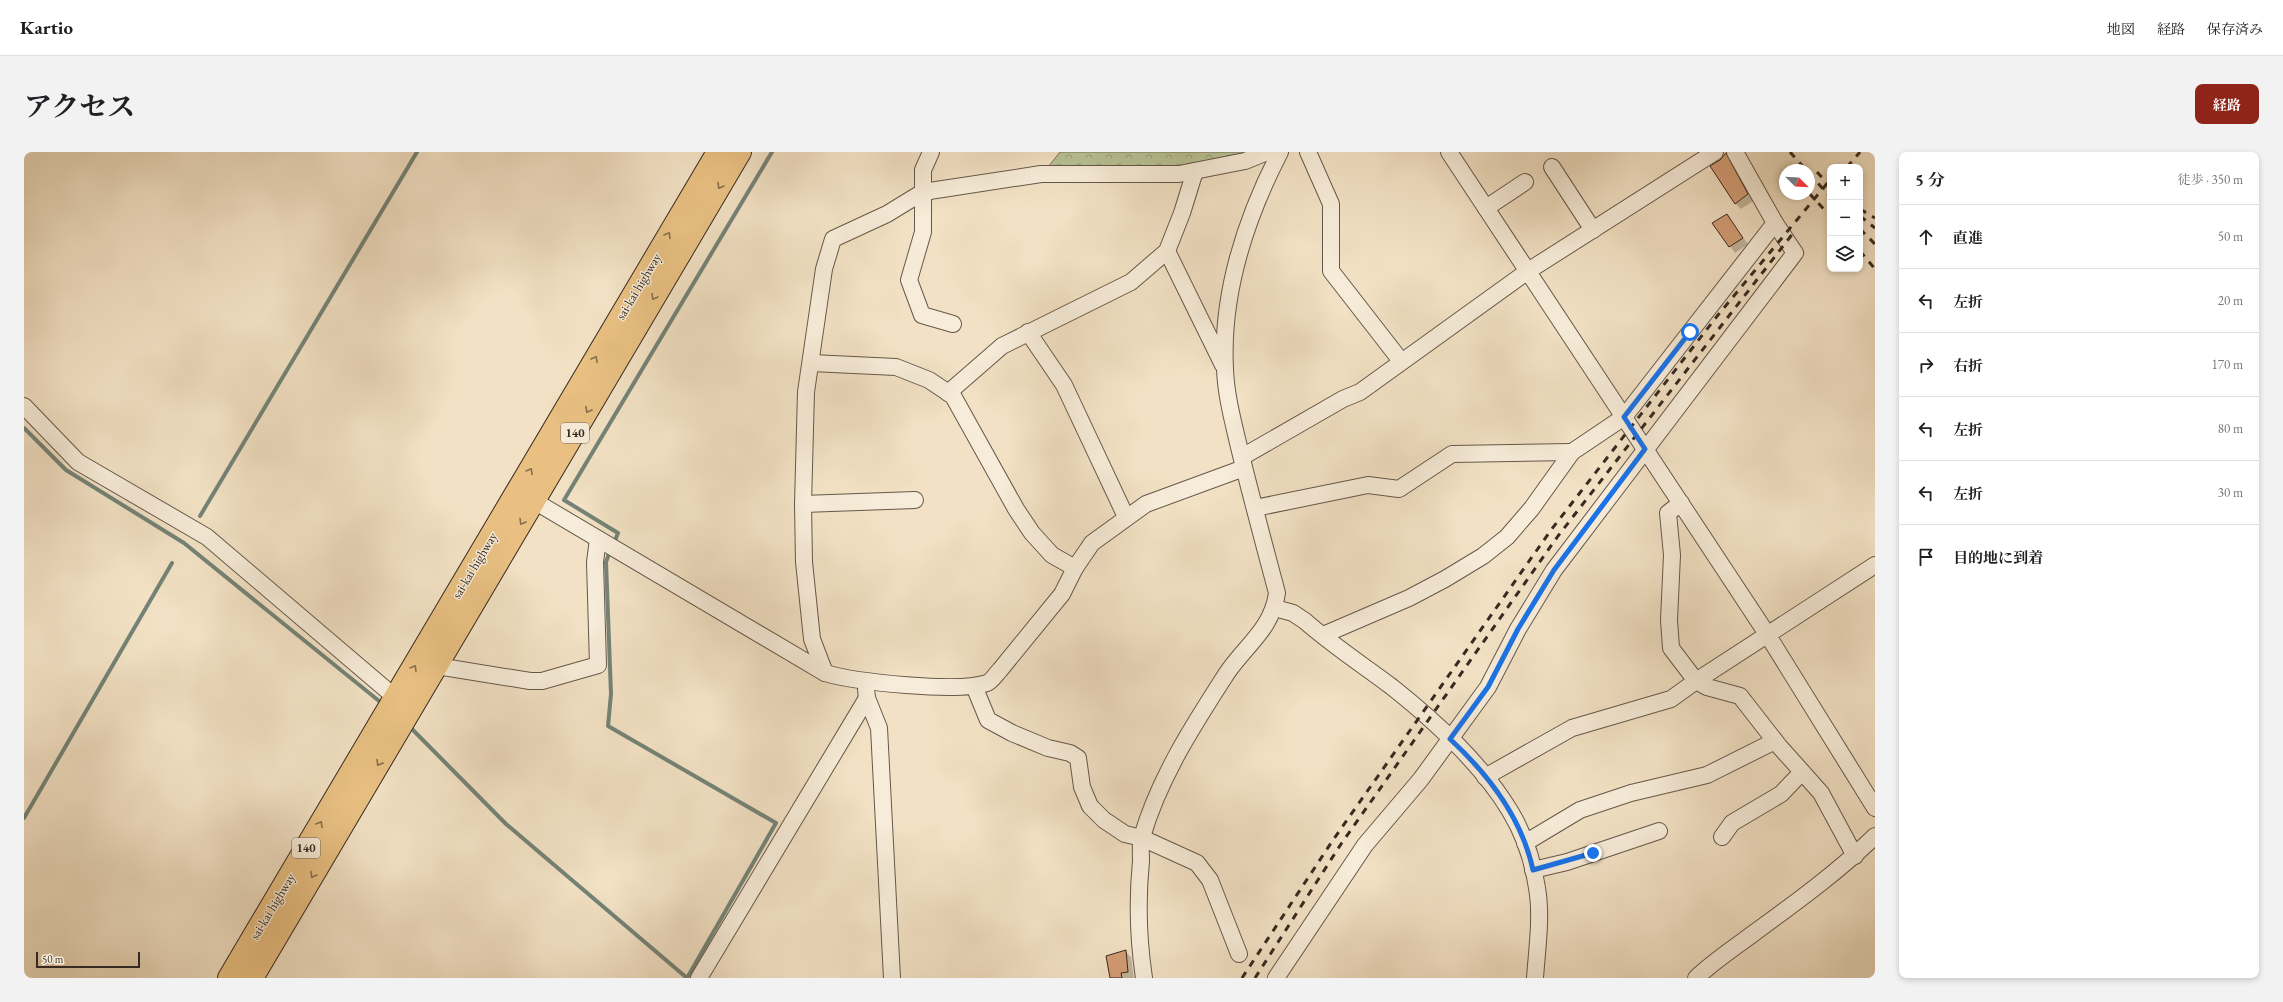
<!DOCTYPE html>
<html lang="ja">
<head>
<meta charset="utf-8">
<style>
  body { margin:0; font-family:"EB Garamond","Noto Serif JP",serif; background:#f2f2f2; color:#202124 }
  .controls { position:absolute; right:12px; top:12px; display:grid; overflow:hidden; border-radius:8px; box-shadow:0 2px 6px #0003 }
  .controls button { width:36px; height:36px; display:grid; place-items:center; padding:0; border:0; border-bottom:1px solid #e0e0e0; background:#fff; color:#202124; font:20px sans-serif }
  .compass { position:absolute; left:1755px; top:12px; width:36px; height:36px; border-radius:50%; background:#fff; box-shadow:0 2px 6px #0003; rotate:114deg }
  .scale { position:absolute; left:12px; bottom:10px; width:104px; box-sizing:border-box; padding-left:4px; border:2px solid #372a21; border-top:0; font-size:11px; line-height:14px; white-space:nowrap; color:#372a21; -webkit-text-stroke:3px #f7ecd9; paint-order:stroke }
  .stop { position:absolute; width:12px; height:12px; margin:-9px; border:3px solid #1a73e8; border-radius:50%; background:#fff }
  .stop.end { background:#1a73e8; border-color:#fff; box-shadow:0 1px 4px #0008 }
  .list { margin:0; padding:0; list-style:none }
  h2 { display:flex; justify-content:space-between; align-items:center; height:52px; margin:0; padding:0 16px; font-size:17px }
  h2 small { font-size:13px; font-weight:400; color:#757577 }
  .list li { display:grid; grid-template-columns:26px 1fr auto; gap:12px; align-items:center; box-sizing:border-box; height:64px; padding:0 16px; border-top:1px solid #e0e0e0 }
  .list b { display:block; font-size:15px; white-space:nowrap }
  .list em { font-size:13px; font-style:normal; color:#757577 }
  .icon { flex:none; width:22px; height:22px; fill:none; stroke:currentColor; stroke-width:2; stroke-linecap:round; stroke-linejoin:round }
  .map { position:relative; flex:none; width:1851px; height:826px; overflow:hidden; border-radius:8px }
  header { display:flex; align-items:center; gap:24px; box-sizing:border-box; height:56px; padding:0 20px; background:#fff; border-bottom:1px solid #e0e0e0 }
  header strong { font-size:19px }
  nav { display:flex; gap:22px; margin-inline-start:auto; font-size:14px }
  .intro { display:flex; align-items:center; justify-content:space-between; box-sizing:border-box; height:96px; padding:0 24px }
  h1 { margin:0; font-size:28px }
  .button { padding:10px 18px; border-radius:8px; background:#8f2418; color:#fff; font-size:14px; font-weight:700 }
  main { display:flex; gap:24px; padding:0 24px }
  aside { flex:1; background:#fff; border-radius:8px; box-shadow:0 2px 6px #0003 }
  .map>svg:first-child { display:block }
</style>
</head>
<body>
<header>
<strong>Kartio</strong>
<nav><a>地図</a><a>経路</a><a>保存済み</a></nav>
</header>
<div class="intro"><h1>アクセス</h1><a class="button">経路</a></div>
<main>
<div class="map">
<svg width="1851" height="826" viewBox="0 0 1851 826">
  <defs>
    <pattern id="forest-crowns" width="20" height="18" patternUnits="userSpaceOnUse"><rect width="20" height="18" fill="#b8c396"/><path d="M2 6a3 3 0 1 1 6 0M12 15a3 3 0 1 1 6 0" fill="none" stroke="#969f7a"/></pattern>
  </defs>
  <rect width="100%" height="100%" fill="#f2e1c4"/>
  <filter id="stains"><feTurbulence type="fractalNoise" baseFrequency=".005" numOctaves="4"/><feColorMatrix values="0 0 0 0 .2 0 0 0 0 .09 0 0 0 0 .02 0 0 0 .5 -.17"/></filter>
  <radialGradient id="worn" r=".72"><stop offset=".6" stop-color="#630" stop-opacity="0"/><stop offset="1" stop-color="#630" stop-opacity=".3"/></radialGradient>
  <polygon fill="url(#forest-crowns)" stroke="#78765c" points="1036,0 1229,0 1151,16 1024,15"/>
  <g fill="#0003">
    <polygon points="1702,3 1707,8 1729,49 1717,57 1711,51 1697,9"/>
    <polygon points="1702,63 1724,92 1711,101 1690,71"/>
    <polygon points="1101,799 1107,805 1110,826 1087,826"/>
  </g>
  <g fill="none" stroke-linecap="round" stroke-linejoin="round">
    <g stroke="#748376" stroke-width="4">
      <polyline points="0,276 42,318 160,391 360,553"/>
      <polyline points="176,364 393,0"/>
      <polyline points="590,391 594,381 540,348 748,0"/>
      <polyline points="586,399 582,410 587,542 584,574 752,671 663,826"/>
      <polyline points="385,574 482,672 663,826"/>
      <polyline points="0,666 148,411"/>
    </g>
  </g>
  <g fill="#d59e76" stroke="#372a21">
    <polygon points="1702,1 1724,42 1711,52 1686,14 1696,8"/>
    <polygon points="1703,62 1719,86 1705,95 1688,71"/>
    <polygon points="1102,798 1104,820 1097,821 1098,826 1086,826 1082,804"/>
  </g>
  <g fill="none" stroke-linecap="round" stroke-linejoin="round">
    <defs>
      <g id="minor">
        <polyline points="907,0 899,18 899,80 885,128 898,163 929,172"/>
        <polyline points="1284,0 1307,52 1307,119 1377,209"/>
        <polyline points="1425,0 1743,482 1851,656"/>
        <polyline points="1528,15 1569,78"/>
        <polyline points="1462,56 1501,30"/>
        <polyline points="1143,99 1199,213"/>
        <polyline points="1004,180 1040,233 1102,365"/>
        <polyline points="787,211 872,215 905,228 929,244 992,357 1008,381 1028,403 1051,416"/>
        <polyline points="924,241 978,194 1107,130 1143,99 1158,61 1171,19"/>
        <polyline points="0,254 54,310 183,385 372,546"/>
        <polyline points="1218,305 1319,247 1336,240 1504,119 1691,0"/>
        <path d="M500 343 801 521C831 530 934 541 963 531 968 529 972 522 976 518L1038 442 1051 416 1068 391 1122 352 1220 316"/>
        <polyline points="1657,351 1644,361 1648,403 1645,468 1647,496 1672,529 1683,535 1716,544 1755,594 1797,641 1831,704"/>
        <polyline points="779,352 891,348"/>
        <polyline points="1231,356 1344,333 1375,337 1428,302 1548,300"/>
        <path d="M1251 456 1269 461 1281 469C1308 493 1339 513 1368 535 1412 570 1457 611 1486 659 1500 682 1509 709 1513 736 1518 764 1513 797 1511 826"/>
        <polyline points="1299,483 1385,446 1421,427 1459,404 1483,385 1508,356 1548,300 1600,265 1751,71 1711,0"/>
        <polyline points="413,514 506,529 518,529 574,513 571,410 574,387"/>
        <polyline points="801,521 788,487 780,410 779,352 782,240 800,117 809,87 863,62 899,40 1017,22 1155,22 1221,9 1243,0"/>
        <polyline points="950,534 964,568 988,581 1024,596 1046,601 1054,606 1058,635 1066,654 1080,668 1101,682 1118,686 1173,711 1186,728 1215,802"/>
        <polyline points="842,537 843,546 855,576 868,826"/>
        <polyline points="1461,625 1548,576 1647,547 1672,529 1851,413"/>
        <polyline points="1698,685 1708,671 1757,642 1778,620"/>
        <polyline points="1501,691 1556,658 1607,641 1683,623 1751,589"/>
        <polyline points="1509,718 1543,710 1635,679"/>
        <polyline points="675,826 843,546"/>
        <path d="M1120 826C1114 786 1113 749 1117 709 1117 701 1116 692 1118 685 1135 626 1170 572 1203 521 1222 493 1248 477 1253 441 1240 392 1227 344 1215 295 1209 269 1202 244 1201 217 1197 141 1221 68 1256 0"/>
        <polyline points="1252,826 1341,693 1397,627 1464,535 1494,477 1530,418 1771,101 1751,71"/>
        <path d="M1672 826C1690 809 1710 796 1730 781 1771 751 1814 720 1851 684"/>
      </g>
      <g id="highway">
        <polyline points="205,826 694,0"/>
        <polyline points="228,826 716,0"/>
      </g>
    </defs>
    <use href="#minor" stroke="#66584a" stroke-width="18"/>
    <use href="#highway" stroke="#372a21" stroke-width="24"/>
    <use href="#minor" stroke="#f7ecd9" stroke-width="16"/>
    <use href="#highway" stroke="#e9c082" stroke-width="22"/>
    <g stroke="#372a21" stroke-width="3" stroke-dasharray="7 7" stroke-linecap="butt">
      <polyline points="1766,0 1782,18"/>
      <polyline points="1823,15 1836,0"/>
      <polyline points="1793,20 1806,34"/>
      <polyline points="1785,21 1806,45"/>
      <polyline points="1785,41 1806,64"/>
      <polyline points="1836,57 1851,66"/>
      <polyline points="1836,64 1851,76"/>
      <polyline points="1836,77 1851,92"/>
      <polyline points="1836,99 1851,117"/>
      <polyline points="1218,826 1309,688 1527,378 1694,163 1806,28"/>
      <polyline points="1231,826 1317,692 1534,384 1770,80"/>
    </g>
  </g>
  <defs><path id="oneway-chevron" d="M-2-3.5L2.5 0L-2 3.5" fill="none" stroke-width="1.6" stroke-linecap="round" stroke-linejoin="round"/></defs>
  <g stroke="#876e4d">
    <use href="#oneway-chevron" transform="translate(696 34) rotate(121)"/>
    <use href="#oneway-chevron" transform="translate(644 83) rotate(-59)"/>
    <use href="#oneway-chevron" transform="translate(630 145) rotate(121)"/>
    <use href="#oneway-chevron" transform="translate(571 207) rotate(-60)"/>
    <use href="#oneway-chevron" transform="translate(564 258) rotate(120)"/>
    <use href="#oneway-chevron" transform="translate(506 319) rotate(-60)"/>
    <use href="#oneway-chevron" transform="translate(498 370) rotate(121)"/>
    <use href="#oneway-chevron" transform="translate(390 516) rotate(-59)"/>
    <use href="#oneway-chevron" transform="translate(355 611) rotate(121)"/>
    <use href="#oneway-chevron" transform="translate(296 672) rotate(-59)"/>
    <use href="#oneway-chevron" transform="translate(289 723) rotate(121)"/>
  </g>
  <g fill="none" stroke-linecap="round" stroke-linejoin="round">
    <path stroke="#1a73e8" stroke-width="5" d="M1569 701 1509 718C1498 667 1464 622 1426 587L1464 535 1494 477 1530 418 1621 297 1600 265 1666 180"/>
  </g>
  <g text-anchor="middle" stroke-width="3" stroke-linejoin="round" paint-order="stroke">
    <g fill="#f7ecd9" stroke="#716458" stroke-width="1">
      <rect x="537" y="271" width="28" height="20" rx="3"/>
      <rect x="268" y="686" width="28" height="20" rx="3"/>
    </g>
    <g font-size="12" font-weight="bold" fill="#372a21">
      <text x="551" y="285">140</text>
      <text x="282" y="700">140</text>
    </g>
    <g font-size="13" fill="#372a21" stroke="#f7ecd9">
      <text transform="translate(614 134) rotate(-59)" y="5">sai-kai highway</text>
      <text transform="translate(450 413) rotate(-59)" y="5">sai-kai highway</text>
      <text transform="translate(248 754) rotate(-59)" y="5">sai-kai highway</text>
    </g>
  </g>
  <rect width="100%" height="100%" filter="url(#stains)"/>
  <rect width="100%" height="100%" fill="url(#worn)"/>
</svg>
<div class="controls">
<button>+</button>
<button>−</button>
<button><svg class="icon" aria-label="layers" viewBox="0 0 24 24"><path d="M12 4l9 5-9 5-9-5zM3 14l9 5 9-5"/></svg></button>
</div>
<svg class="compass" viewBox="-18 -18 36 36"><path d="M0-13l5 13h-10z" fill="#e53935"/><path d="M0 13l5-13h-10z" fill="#757577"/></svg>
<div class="scale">50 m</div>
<div class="stop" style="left:1666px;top:180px"></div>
<div class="stop end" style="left:1569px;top:701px"></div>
</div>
<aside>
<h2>5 分<small>徒歩 · 350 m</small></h2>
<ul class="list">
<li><svg class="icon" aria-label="ahead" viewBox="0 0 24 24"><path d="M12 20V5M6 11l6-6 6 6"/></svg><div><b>直進</b></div><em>50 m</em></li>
<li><svg class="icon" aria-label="left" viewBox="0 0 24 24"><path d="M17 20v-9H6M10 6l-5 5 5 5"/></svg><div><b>左折</b></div><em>20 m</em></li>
<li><svg class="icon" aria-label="right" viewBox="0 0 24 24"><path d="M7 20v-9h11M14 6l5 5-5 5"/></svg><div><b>右折</b></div><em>170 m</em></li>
<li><svg class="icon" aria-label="left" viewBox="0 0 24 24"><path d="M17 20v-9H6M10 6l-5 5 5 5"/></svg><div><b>左折</b></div><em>80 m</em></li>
<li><svg class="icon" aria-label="left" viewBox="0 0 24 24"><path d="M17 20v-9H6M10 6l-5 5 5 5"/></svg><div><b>左折</b></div><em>30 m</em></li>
<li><svg class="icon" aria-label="arrive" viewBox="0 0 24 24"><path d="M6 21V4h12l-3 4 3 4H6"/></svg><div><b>目的地に到着</b></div></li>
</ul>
</aside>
</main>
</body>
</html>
